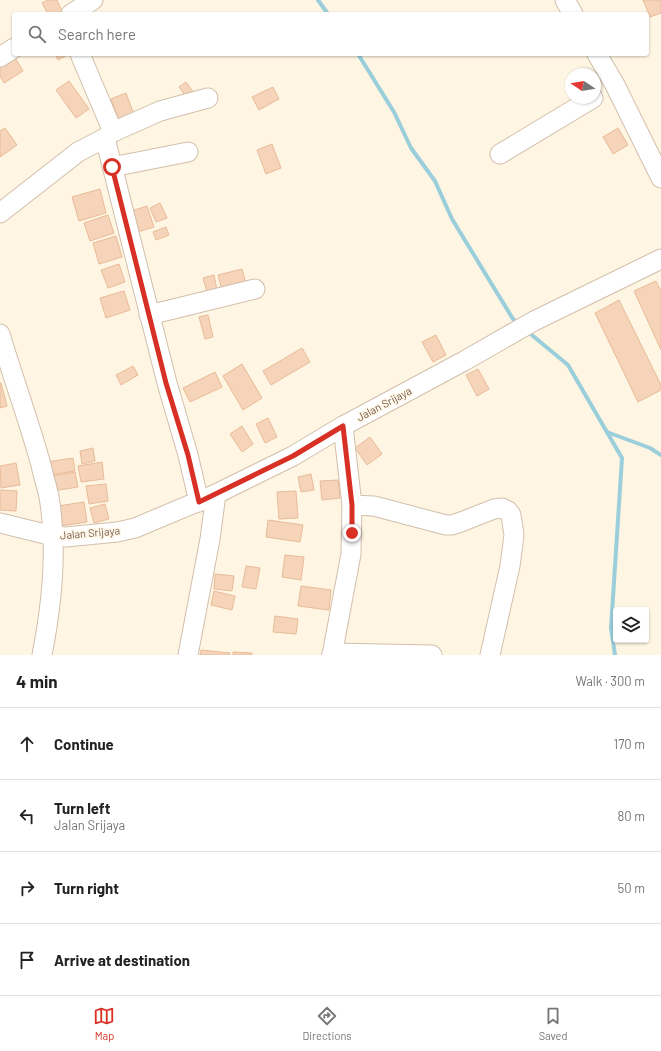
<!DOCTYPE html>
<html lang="en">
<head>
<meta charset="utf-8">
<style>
  body { margin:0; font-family:Barlow,sans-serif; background:#f6f6f6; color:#222 }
  .controls { position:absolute; right:12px; bottom:12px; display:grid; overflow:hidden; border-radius:4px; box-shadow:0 1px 3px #0004 }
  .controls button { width:36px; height:36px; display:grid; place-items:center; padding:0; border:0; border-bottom:1px solid #e0e0e0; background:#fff; color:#222; font:20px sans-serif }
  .compass { position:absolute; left:565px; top:68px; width:36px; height:36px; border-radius:50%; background:#fff; box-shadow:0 1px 3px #0004; rotate:282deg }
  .stop { position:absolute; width:12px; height:12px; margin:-9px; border:3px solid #d93025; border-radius:50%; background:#fff }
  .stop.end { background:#d93025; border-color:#fff; box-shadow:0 1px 4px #0008 }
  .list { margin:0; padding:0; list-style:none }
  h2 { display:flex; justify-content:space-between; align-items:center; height:52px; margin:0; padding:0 16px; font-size:17px }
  h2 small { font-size:13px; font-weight:400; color:#767676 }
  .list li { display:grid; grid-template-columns:26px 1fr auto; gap:12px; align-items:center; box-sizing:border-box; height:72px; padding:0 16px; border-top:1px solid #e0e0e0 }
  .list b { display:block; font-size:15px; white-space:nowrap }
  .list p { margin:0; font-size:13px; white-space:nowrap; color:#767676 }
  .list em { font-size:13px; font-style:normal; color:#767676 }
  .icon { flex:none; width:22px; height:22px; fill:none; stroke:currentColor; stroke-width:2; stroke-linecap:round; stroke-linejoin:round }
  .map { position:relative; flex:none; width:661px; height:655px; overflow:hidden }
  .search { position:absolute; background:#fff; box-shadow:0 1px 3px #0004; left:12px; right:12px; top:12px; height:44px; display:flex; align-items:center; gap:10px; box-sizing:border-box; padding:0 14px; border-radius:4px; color:#767676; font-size:15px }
  .sheet { height:340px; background:#fff }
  nav { display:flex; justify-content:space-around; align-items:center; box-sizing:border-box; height:56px; border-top:1px solid #e0e0e0; background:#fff; font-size:11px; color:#767676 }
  nav a { display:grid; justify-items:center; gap:2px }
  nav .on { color:#d93025 }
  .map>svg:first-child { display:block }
</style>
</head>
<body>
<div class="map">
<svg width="661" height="655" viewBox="0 0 661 655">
  <rect width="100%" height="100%" fill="#fef5e3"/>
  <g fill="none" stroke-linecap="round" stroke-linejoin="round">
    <g stroke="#9bcedb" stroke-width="4">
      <polyline points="318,0 328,14"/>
      <polyline points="358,54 394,112 411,148 435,181 452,219 513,319 519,324"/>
      <polyline points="527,331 568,365 622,458 611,628 615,655"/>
      <polyline points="607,432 650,448 661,455"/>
    </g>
  </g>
  <g fill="#f5d4b9" stroke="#e9bb98">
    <polygon points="48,0 57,0 62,11 56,14 48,14 42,3"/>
    <polygon points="643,0 661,0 661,13 650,17"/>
    <polygon points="55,54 69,54 58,60"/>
    <polygon points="14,56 23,71 4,83 0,76 0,64"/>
    <polygon points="69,81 89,109 76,118 56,90"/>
    <polygon points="186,82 194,93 187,98 179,87"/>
    <polygon points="273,87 279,99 259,110 252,97"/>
    <polygon points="126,93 135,117 120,123 111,99"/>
    <polygon points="5,128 17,145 0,157 0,131"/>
    <polygon points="618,128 628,145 613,154 603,137"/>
    <polygon points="272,144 281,168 266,174 257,150"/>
    <polygon points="100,189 106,213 79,221 72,197"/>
    <polygon points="160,203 167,218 156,222 150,208"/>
    <polygon points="147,206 154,227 134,233 128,212"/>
    <polygon points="108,215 114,233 90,241 84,223"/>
    <polygon points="166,227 169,235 156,240 153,232"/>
    <polygon points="116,236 122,257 99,264 93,243"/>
    <polygon points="119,264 125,282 108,288 101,270"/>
    <polygon points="242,269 246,284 222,290 218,275"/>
    <polygon points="214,275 217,290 207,292 203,278"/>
    <polygon points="656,281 661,291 661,350 634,291"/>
    <polygon points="124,291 130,310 106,318 100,298"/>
    <polygon points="619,300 661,385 661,390 638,402 595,313"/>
    <polygon points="208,315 213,337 205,339 199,317"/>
    <polygon points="436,335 446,355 433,362 422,342"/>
    <polygon points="302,348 310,362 271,385 263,371"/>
    <polygon points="242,364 262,398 243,410 223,376"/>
    <polygon points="133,366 138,375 121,385 116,375"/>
    <polygon points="478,369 489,389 477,396 466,375"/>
    <polygon points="215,372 222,387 190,402 183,388"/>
    <polygon points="0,383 1,383 7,406 0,408"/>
    <polygon points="268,418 277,437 265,443 256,424"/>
    <polygon points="242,426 253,444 242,452 230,434"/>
    <polygon points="370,437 382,454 367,465 355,448"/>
    <polygon points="93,448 95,461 82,464 80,451"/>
    <polygon points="73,458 75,471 49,475 47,462"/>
    <polygon points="102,462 104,479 81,482 78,466"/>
    <polygon points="16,463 20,485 1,488 0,466"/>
    <polygon points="75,472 78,487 53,491 51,476"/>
    <polygon points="311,474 314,490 301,492 298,477"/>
    <polygon points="338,480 340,498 322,500 320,481"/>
    <polygon points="106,484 108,501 89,504 86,486"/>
    <polygon points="0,490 17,491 16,511 0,510"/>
    <polygon points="296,491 298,518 279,519 277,492"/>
    <polygon points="84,502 87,522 60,526 58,506"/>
    <polygon points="105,504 109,519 94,523 90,508"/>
    <polygon points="268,520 303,525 300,542 266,537"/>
    <polygon points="285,555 304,557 301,580 282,577"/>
    <polygon points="246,566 260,568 256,589 242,587"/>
    <polygon points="215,574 234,576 232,591 214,589"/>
    <polygon points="301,586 331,590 329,610 298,606"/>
    <polygon points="214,591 235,596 232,610 211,605"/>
    <polygon points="275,616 298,619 296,634 273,632"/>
    <polygon points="201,650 230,653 230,655 200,655"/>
    <polygon points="233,652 252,653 252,655 233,655"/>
  </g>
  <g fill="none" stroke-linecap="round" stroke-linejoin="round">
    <defs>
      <g id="minor">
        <polyline points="565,0 573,14"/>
        <polyline points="71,14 93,0"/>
        <polyline points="80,54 113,132"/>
        <polyline points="597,54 615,85 661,178"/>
        <polyline points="0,57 14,48"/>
        <polyline points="105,138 113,132 160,111 208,98"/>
        <polyline points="500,154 593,98"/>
        <polyline points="112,167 188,152"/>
        <polyline points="0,213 78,152 105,138 167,383 188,455 199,502"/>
        <polyline points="149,315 255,289"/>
        <path d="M0 334C13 378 29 421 41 465 43 476 47 486 49 497 58 549 52 604 42 655"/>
        <polyline points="352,505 374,506 446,525 452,525 461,522 494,509 502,508 508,511 511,515 514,535 510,566 490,655"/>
        <polyline points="0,523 53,536 66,537 117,532 135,528 216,494 293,456 343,426 464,361 534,321 661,259"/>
        <polyline points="332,653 432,655"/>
        <polyline points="188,655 210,539 216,494"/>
        <polyline points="332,655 351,554 352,505 343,426"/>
      </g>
    </defs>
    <use href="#minor" stroke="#d2bfab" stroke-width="21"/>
    <use href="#minor" stroke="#fff" stroke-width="19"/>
  </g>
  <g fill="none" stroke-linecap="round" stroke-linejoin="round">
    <polyline stroke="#d93025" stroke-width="5" points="112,167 166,383 188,455 199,502 293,456 343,426 352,505 352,533"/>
  </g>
  <g text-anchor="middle" stroke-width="3.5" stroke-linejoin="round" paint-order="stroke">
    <g font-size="11" fill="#775b47" stroke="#fff8ea">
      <text transform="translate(384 404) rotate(-28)" y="4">Jalan Srijaya</text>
      <text transform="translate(90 533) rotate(-5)" y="4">Jalan Srijaya</text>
    </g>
  </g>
</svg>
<div class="controls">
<button><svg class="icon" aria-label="layers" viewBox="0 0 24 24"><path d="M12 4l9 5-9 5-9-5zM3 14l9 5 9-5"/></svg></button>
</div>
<svg class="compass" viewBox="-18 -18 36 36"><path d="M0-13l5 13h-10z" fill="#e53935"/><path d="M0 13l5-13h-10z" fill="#767676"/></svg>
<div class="stop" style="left:112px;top:167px"></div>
<div class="stop end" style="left:352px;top:533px"></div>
<div class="search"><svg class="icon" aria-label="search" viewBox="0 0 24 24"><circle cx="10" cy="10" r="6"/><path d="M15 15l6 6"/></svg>Search here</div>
</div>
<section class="sheet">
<h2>4 min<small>Walk · 300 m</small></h2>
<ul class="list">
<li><svg class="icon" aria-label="ahead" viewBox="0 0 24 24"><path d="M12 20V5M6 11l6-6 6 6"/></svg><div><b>Continue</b></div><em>170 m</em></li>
<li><svg class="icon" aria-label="left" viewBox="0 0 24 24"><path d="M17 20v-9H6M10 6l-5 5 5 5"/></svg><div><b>Turn left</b><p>Jalan Srijaya</p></div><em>80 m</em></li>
<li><svg class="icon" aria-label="right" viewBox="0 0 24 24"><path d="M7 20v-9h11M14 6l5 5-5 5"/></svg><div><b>Turn right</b></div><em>50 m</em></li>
<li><svg class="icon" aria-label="arrive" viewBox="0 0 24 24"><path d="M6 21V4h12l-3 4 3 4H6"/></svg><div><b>Arrive at destination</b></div></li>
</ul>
</section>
<nav>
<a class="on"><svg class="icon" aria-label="map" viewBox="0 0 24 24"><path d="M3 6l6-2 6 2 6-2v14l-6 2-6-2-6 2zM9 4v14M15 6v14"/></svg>Map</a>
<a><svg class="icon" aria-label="directions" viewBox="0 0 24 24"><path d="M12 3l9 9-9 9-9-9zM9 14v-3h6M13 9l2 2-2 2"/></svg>Directions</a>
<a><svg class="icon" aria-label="saved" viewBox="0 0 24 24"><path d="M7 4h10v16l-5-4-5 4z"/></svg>Saved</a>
</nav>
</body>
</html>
